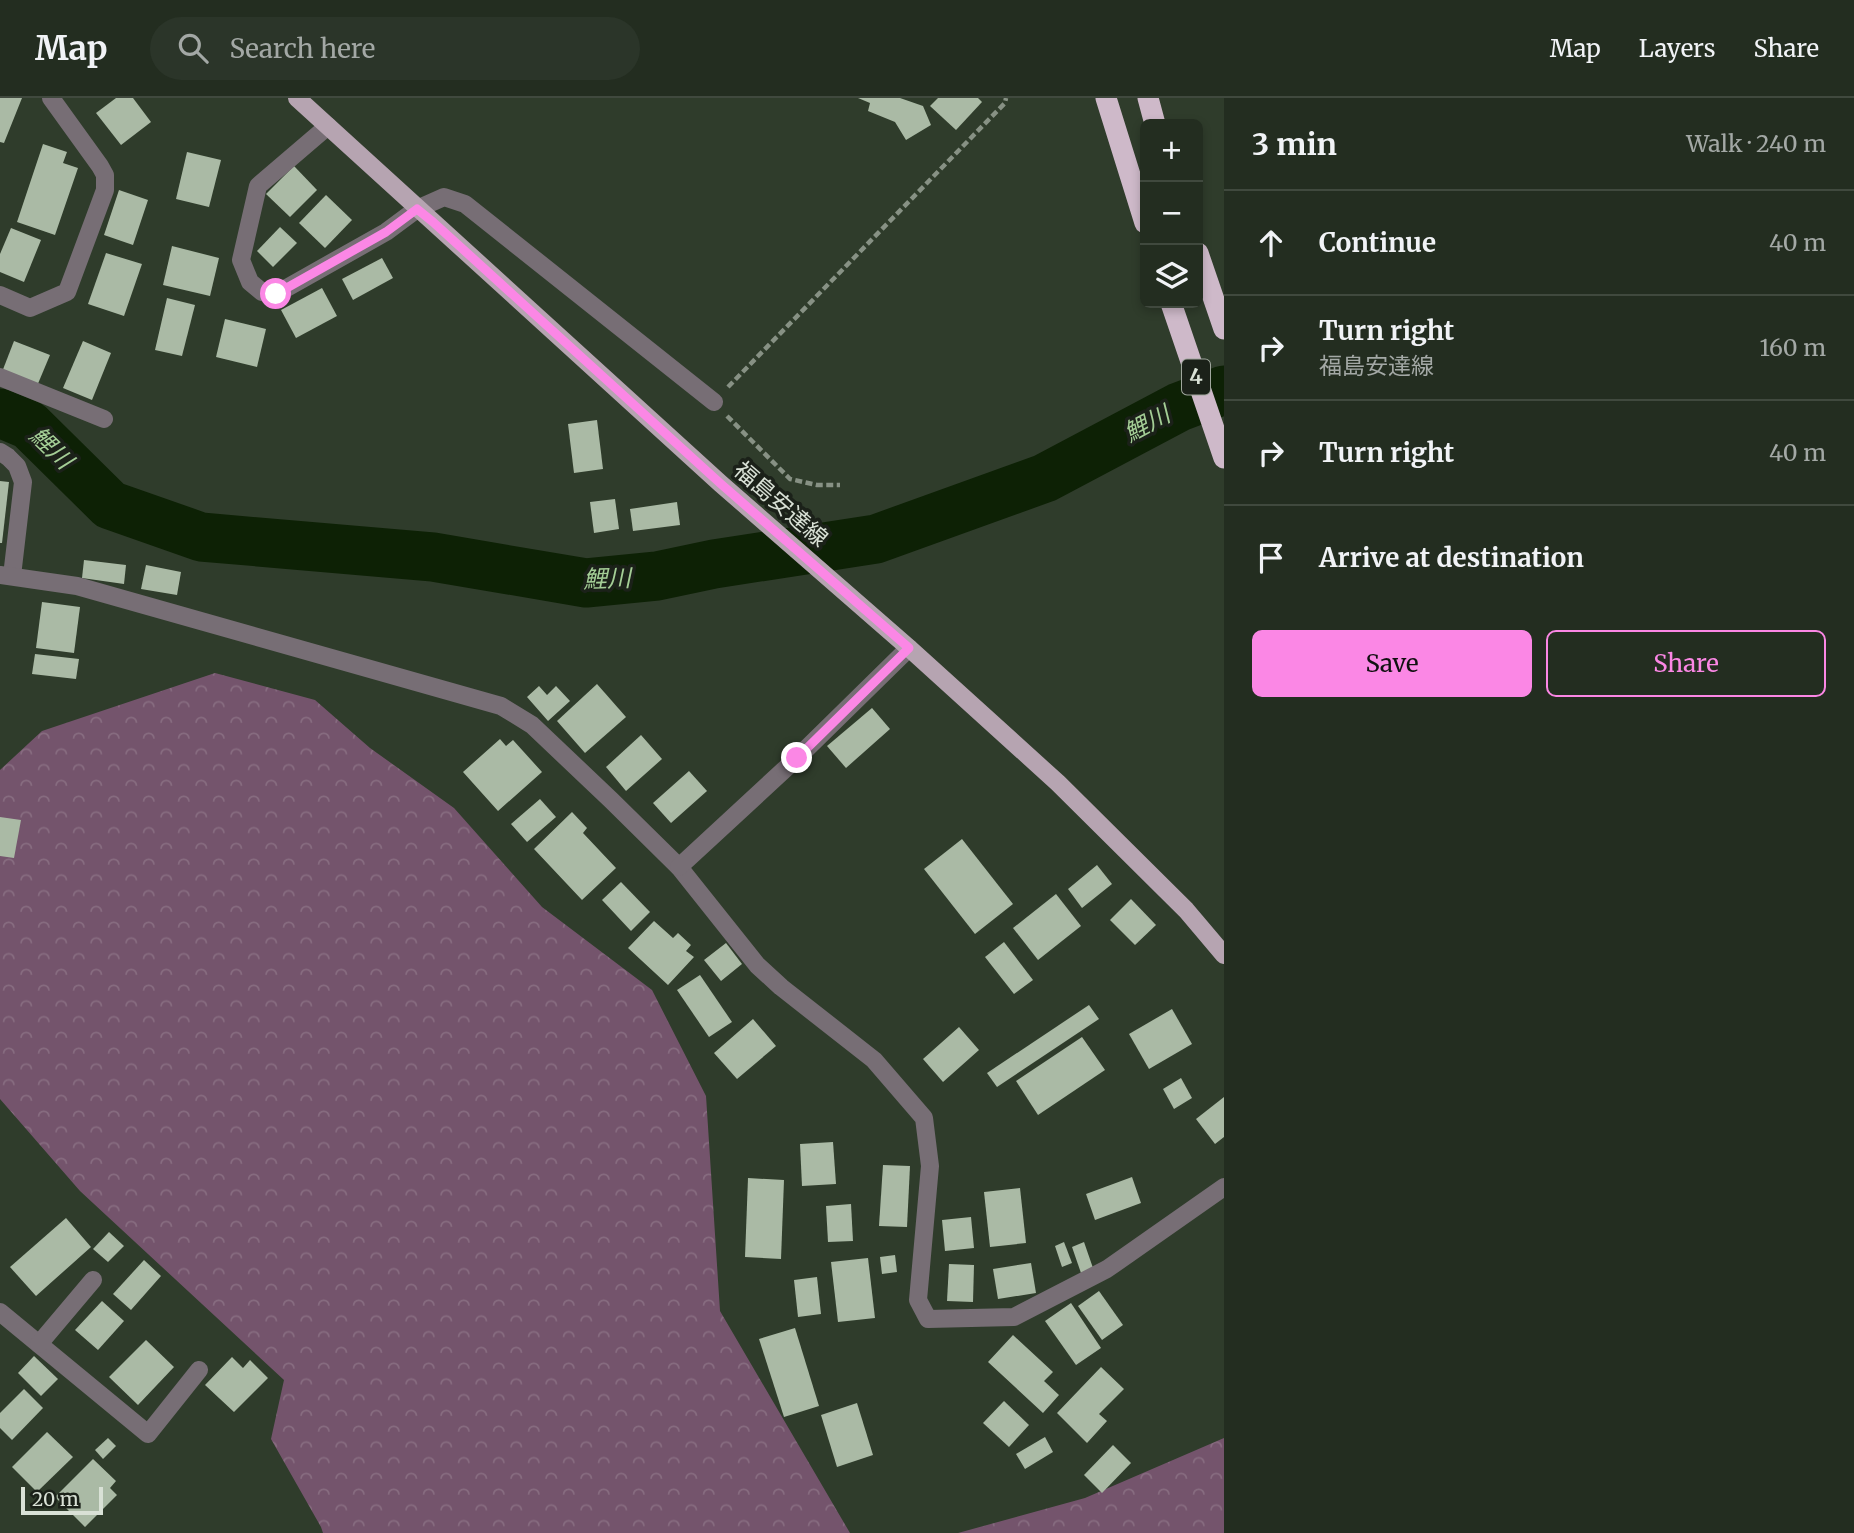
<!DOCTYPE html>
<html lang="en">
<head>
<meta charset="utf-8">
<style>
  body { margin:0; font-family:Merriweather,"Noto Sans JP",serif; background:#2b3529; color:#f1f3f6 }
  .controls { position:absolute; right:21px; top:21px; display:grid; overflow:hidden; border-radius:10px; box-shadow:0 4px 10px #0003 }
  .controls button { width:63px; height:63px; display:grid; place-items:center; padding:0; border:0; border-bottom:2px solid #40493e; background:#232d20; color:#f1f3f6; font:35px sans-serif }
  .scale { position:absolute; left:21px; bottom:18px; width:82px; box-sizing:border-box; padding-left:7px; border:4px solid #d9e1d6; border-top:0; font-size:19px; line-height:24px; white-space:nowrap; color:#d9e1d6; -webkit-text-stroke:5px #1b2119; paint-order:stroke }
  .stop { position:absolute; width:21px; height:21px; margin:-16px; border:5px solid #fb87e5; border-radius:50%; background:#fff }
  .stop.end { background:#fb87e5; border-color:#fff; box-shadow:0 2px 7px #0008 }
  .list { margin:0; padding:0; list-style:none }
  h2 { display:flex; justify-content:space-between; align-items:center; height:91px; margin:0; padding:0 28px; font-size:30px }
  h2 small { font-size:23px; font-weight:400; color:#a3a8a5 }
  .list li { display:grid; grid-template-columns:46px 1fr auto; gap:21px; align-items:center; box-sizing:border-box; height:105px; padding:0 28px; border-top:2px solid #40493e }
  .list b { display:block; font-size:26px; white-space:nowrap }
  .list p { margin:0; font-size:23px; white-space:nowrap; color:#a3a8a5 }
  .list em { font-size:23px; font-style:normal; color:#a3a8a5 }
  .actions { display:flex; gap:14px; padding:21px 28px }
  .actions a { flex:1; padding:16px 0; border:2px solid #fb87e5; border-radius:10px; text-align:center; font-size:24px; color:#fb87e5 }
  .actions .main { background:#fb87e5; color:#111 }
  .icon { flex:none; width:38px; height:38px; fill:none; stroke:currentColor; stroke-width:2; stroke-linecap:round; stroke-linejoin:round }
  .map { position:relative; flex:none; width:1224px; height:1435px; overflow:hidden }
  header { display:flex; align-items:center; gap:42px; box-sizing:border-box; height:98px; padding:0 35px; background:#232d20; border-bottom:2px solid #40493e }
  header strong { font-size:33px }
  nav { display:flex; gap:38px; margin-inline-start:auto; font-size:24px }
  .search { width:490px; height:63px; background:#2b3529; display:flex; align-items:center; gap:18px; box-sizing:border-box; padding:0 24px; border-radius:38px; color:#a3a8a5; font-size:26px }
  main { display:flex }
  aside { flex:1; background:#232d20 }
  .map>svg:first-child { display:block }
</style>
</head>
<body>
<header>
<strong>Map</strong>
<div class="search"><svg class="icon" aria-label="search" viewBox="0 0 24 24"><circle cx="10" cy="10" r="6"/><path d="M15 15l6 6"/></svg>Search here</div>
<nav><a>Map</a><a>Layers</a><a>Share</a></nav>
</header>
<main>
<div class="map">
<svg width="1224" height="1435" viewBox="0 0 1224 1435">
  <defs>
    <pattern id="forest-crowns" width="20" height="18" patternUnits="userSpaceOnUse" patternTransform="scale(1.75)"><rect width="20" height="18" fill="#74546c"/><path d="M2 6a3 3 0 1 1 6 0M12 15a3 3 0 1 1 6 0" fill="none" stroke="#876c80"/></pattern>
  </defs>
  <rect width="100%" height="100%" fill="#2f3c2b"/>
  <g fill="url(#forest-crowns)">
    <polygon points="215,575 315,602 370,650 454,710 542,809 652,892 706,998 720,1213 850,1435 323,1435 321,1429 271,1341 284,1282 80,1093 0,1001 0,672 42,633"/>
    <polygon points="1224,1340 1224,1435 958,1435 1085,1400"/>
  </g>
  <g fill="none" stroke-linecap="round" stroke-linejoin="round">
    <polyline stroke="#0d2105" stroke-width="49" points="0,315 29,327 110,407 201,439 433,459 586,485 657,478 714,466 876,441 1045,380 1179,309 1224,292"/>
  </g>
  <g fill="#aabaa5">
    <polygon points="0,0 22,0 4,45 0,44"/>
    <polygon points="116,0 133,0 151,24 121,47 96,15"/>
    <polygon points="858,0 900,0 923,8 931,27 906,42 895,24 868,13 870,5"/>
    <polygon points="938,0 978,0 982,4 956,32 930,8"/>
    <polygon points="43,46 67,54 63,65 78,70 55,137 17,124"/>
    <polygon points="187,54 221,62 209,109 176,101"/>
    <polygon points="294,68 317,92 290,119 266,96"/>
    <polygon points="119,92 148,102 133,147 104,137"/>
    <polygon points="326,97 352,122 325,150 299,125"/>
    <polygon points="280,129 297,145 273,169 257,153"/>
    <polygon points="11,130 41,142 24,184 0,174 0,156"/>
    <polygon points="172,148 219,160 210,198 163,187"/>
    <polygon points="106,155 142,166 124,218 88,206"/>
    <polygon points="382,160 393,180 353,202 342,181"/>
    <polygon points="322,190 337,218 296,240 281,212"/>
    <polygon points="167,200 195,207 182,258 155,252"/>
    <polygon points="225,221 266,231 257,269 216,259"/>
    <polygon points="14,243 50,257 37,288 2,274"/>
    <polygon points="83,243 111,255 92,302 63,290"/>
    <polygon points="597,322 603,371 574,375 568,326"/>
    <polygon points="0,383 9,384 2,445 0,445"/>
    <polygon points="615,401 619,431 594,435 590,404"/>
    <polygon points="677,404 680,427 633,433 630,411"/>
    <polygon points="84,462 126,467 124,486 82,480"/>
    <polygon points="146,467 181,474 177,497 141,491"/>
    <polygon points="42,504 80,509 74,555 36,550"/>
    <polygon points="35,556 79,561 76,581 32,576"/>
    <polygon points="597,586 626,619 585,655 557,623"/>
    <polygon points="539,588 547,597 556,588 570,603 548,623 527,599"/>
    <polygon points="872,610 890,631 846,670 827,648"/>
    <polygon points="641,637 662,661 626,693 606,669"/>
    <polygon points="500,641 506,648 513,642 542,674 498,713 463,674"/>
    <polygon points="689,673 707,693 671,725 653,705"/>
    <polygon points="540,701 556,719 527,744 511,726"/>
    <polygon points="572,714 587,730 583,735 616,770 582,802 534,751"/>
    <polygon points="0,719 21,722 14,760 0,758"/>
    <polygon points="962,741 1013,806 975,836 924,771"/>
    <polygon points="1097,767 1112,786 1082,810 1068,791"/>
    <polygon points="621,784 650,814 631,833 602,802"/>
    <polygon points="1056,796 1081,828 1038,862 1013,830"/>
    <polygon points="1131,801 1156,827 1135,847 1110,822"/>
    <polygon points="654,823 673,840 678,835 691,847 686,853 694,859 668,887 628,850"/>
    <polygon points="1004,844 1033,882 1014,896 985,859"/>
    <polygon points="726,845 742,866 721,883 704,862"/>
    <polygon points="700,877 732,924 709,939 677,892"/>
    <polygon points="1089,907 1099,921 997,989 987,975"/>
    <polygon points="1172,911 1192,946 1149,971 1129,936"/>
    <polygon points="753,921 776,948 737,981 714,955"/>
    <polygon points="959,929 979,952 943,984 923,961"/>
    <polygon points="1082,939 1105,972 1038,1017 1016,983"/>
    <polygon points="1181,980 1192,1000 1174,1011 1163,991"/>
    <polygon points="1224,999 1224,1039 1215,1046 1196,1021"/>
    <polygon points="833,1044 836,1086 802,1088 800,1046"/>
    <polygon points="883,1067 910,1068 907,1129 879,1128"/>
    <polygon points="1132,1079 1141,1105 1095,1122 1086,1096"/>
    <polygon points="748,1080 784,1082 781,1161 745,1159"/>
    <polygon points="1020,1090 1026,1145 990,1149 984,1094"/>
    <polygon points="851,1106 853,1143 828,1144 826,1108"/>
    <polygon points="971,1119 974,1150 945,1153 942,1122"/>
    <polygon points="66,1120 91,1149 36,1198 10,1169"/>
    <polygon points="109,1134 124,1148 108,1164 93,1151"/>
    <polygon points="1064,1144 1072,1165 1062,1169 1055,1148"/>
    <polygon points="1084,1144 1093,1170 1081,1175 1072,1149"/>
    <polygon points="895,1157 897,1174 882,1176 880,1159"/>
    <polygon points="868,1160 875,1220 838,1224 831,1164"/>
    <polygon points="144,1162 161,1178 131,1212 113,1196"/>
    <polygon points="1031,1165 1036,1195 998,1201 993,1171"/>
    <polygon points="949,1166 974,1167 973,1204 947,1203"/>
    <polygon points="817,1179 821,1216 798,1219 794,1182"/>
    <polygon points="1099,1193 1123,1227 1102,1242 1078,1208"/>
    <polygon points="102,1203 124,1223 98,1252 75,1232"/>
    <polygon points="1071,1205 1101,1250 1076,1267 1045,1223"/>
    <polygon points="795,1230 819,1308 784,1319 759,1241"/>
    <polygon points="1013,1237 1053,1274 1044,1283 1059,1297 1043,1315 988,1264"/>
    <polygon points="146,1242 174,1269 138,1307 109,1279"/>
    <polygon points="34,1258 58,1281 41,1298 18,1275"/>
    <polygon points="232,1259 243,1270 250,1262 268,1280 234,1314 205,1287"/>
    <polygon points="1101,1269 1124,1291 1099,1316 1107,1323 1087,1345 1057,1315"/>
    <polygon points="24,1291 43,1310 12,1342 0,1330 0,1315"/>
    <polygon points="1004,1303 1029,1327 1009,1349 983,1325"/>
    <polygon points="857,1305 873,1357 837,1369 821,1317"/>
    <polygon points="47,1334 73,1359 37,1394 12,1369"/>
    <polygon points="1045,1339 1053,1354 1025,1371 1016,1356"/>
    <polygon points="108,1340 116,1348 103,1361 95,1352"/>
    <polygon points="1113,1347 1131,1365 1102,1395 1084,1377"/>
    <polygon points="93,1361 116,1383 110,1390 117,1397 85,1429 55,1399"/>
  </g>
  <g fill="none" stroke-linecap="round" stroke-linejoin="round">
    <g stroke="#879184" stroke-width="4.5" stroke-dasharray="7 3.5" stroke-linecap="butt">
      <polyline points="728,289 1005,5 1006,0"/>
      <polyline points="727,318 790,381 817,387 840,387"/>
    </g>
    <g stroke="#776e75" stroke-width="18">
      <polyline points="328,28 258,88 241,162 250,184 262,194 276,196 386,134 417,111 444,99 465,106 714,304"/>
      <polyline points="0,197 30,210 67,194 105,92 105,77 100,68 51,0"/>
      <polyline points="0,279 104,321"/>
      <polyline points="0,354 8,359 17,368 23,384 12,478"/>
      <polyline points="0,477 77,488 501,608 532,627 611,702 679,769 757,867 781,889 874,962 924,1020 930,1068 918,1202 928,1221 1014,1219 1107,1171 1224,1089"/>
      <polyline points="679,769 797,660 909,550"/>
      <polyline points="0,1214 148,1336 199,1272"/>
      <polyline points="39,1246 93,1182"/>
    </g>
    <polyline stroke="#b6a4b1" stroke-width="18" points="297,0 721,386 909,550 1058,685 1186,812 1224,857"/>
    <g stroke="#ceb9c9" stroke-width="21">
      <polyline points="1106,0 1145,125"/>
      <polyline points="1148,0 1155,26"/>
      <polyline points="1198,155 1224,231"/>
      <polyline points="1171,205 1224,360"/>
    </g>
  </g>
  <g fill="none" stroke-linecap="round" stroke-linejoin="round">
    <polyline stroke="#fb87e5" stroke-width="9" points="276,196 386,134 417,111 433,124 721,386 909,550 797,660"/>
  </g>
  <g text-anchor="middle" stroke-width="7" stroke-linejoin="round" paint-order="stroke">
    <rect fill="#1b2119" stroke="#a0a79d" stroke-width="2" x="1182" y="261.5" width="28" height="35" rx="5"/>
    <g font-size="21" font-weight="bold" fill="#d9e1d6">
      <text x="1196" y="286">4</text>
    </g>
    <g font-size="23" fill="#d9e1d6" stroke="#1b2119">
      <text transform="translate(781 406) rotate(41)" y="8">福島安達線</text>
    </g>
    <g font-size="24" font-style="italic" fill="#a4ce96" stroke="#1b2119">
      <text transform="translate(1147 326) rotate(-28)" y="8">鯉川</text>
      <text transform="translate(51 350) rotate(44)" y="8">鯉川</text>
      <text transform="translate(607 481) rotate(-2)" y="8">鯉川</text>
    </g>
  </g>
</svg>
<div class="controls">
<button>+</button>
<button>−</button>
<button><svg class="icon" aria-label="layers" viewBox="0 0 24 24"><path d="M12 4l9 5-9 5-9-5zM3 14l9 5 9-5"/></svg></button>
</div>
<div class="scale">20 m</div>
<div class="stop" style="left:276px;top:196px"></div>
<div class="stop end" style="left:797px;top:660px"></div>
</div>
<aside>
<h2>3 min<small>Walk · 240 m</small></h2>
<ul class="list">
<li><svg class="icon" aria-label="ahead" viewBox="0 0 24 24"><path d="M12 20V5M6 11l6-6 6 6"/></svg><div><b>Continue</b></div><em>40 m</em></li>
<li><svg class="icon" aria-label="right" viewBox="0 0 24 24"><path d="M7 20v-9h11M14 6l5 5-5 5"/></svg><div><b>Turn right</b><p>福島安達線</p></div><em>160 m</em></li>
<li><svg class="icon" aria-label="right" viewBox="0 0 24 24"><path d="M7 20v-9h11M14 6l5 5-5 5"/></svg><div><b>Turn right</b></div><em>40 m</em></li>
<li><svg class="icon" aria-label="arrive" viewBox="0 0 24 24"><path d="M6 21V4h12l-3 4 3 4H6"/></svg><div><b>Arrive at destination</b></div></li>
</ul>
<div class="actions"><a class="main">Save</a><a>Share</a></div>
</aside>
</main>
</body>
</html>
